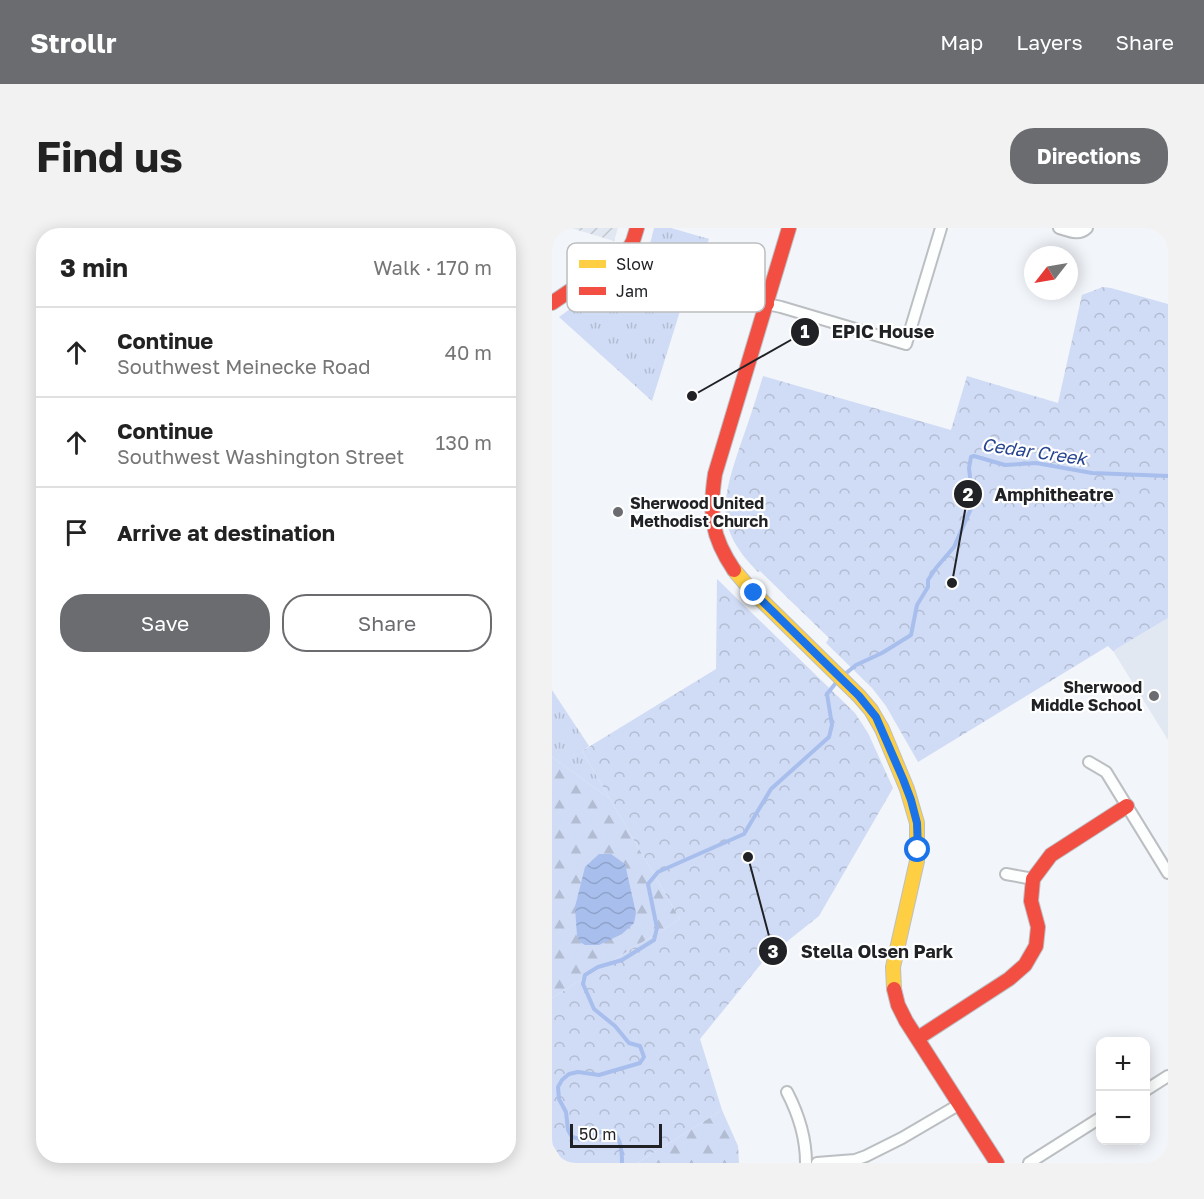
<!DOCTYPE html>
<html lang="en">
<head>
<meta charset="utf-8">
<style>
  body { margin:0; font-family:"Golos Text",sans-serif; background:#f2f2f2; color:#222 }
  .controls { position:absolute; right:18px; bottom:18px; display:grid; overflow:hidden; border-radius:12px; box-shadow:0 3px 15px #0003 }
  .controls button { width:54px; height:54px; display:grid; place-items:center; padding:0; border:0; border-bottom:2px solid #e0e0e0; background:#fff; color:#222; font:30px sans-serif }
  .compass { position:absolute; left:472px; top:18px; width:54px; height:54px; border-radius:50%; background:#fff; box-shadow:0 3px 15px #0003; rotate:239deg }
  .scale { position:absolute; left:18px; bottom:15px; width:92px; box-sizing:border-box; padding-left:6px; border:3px solid #202225; border-top:0; font-size:16px; line-height:21px; white-space:nowrap; color:#202225; -webkit-text-stroke:4px #fff; paint-order:stroke }
  .stop { position:absolute; width:18px; height:18px; margin:-14px; border:4px solid #1a73e8; border-radius:50%; background:#fff }
  .stop.end { background:#1a73e8; border-color:#fff; box-shadow:0 2px 6px #0008 }
  .list { margin:0; padding:0; list-style:none }
  h2 { display:flex; justify-content:space-between; align-items:center; height:78px; margin:0; padding:0 24px; font-size:26px }
  h2 small { font-size:20px; font-weight:400; color:#767676 }
  .list li { display:grid; grid-template-columns:39px 1fr auto; gap:18px; align-items:center; box-sizing:border-box; height:90px; padding:0 24px; border-top:2px solid #e0e0e0 }
  .list b { display:block; font-size:22px; white-space:nowrap }
  .list p { margin:0; font-size:20px; white-space:nowrap; color:#767676 }
  .list em { font-size:20px; font-style:normal; color:#767676 }
  .actions { display:flex; gap:12px; padding:18px 24px }
  .actions a { flex:1; padding:14px 0; border:2px solid #6a6c70; border-radius:24px; text-align:center; font-size:21px; color:#6a6c70 }
  .actions .main { background:#6a6c70; color:#fff }
  .icon { flex:none; width:33px; height:33px; fill:none; stroke:currentColor; stroke-width:2; stroke-linecap:round; stroke-linejoin:round }
  .map { position:relative; flex:none; width:616px; height:935px; overflow:hidden; border-radius:24px }
  header { display:flex; align-items:center; gap:36px; box-sizing:border-box; height:84px; padding:0 30px; background:#6a6c70; color:#fff }
  header strong { font-size:28px }
  nav { display:flex; gap:33px; margin-inline-start:auto; font-size:21px }
  .intro { display:flex; align-items:center; justify-content:space-between; box-sizing:border-box; height:144px; padding:0 36px }
  h1 { margin:0; font-size:42px }
  .button { padding:15px 27px; border-radius:24px; background:#6a6c70; color:#fff; font-size:21px; font-weight:700 }
  main { display:flex; gap:36px; padding:0 36px }
  aside { flex:1; background:#fff; border-radius:24px; box-shadow:0 3px 15px #0003 }
  .map>svg:first-child { display:block }
</style>
</head>
<body>
<header>
<strong>Strollr</strong>
<nav><a>Map</a><a>Layers</a><a>Share</a></nav>
</header>
<div class="intro"><h1>Find us</h1><a class="button">Directions</a></div>
<main>
<aside>
<h2>3 min<small>Walk · 170 m</small></h2>
<ul class="list">
<li><svg class="icon" aria-label="ahead" viewBox="0 0 24 24"><path d="M12 20V5M6 11l6-6 6 6"/></svg><div><b>Continue</b><p>Southwest Meinecke Road</p></div><em>40 m</em></li>
<li><svg class="icon" aria-label="ahead" viewBox="0 0 24 24"><path d="M12 20V5M6 11l6-6 6 6"/></svg><div><b>Continue</b><p>Southwest Washington Street</p></div><em>130 m</em></li>
<li><svg class="icon" aria-label="arrive" viewBox="0 0 24 24"><path d="M6 21V4h12l-3 4 3 4H6"/></svg><div><b>Arrive at destination</b></div></li>
</ul>
<div class="actions"><a class="main">Save</a><a>Share</a></div>
</aside>
<div class="map">
<svg width="616" height="935" viewBox="0 0 616 935">
  <defs>
    <pattern id="industrial-furrows" width="10" height="10" patternUnits="userSpaceOnUse" patternTransform="scale(1.5)"><rect width="10" height="10" fill="#e2e8f2"/><path d="M-1 1l2-2M0 10L10 0M9 11l2-2" fill="none" stroke="#c2c7cf"/></pattern>
    <pattern id="grass-tufts" width="24" height="20" patternUnits="userSpaceOnUse" patternTransform="scale(1.5)"><rect width="24" height="20" fill="#d0dcf5"/><path d="M3 7l-1-3M5 7V3M7 7l1-3M15 17l-1-3M17 17v-4M19 17l1-3" fill="none" stroke="#b2bcd2"/></pattern>
    <pattern id="forest-firs" width="22" height="20" patternUnits="userSpaceOnUse" patternTransform="scale(1.5)"><rect width="22" height="20" fill="#d0dcf5"/><path d="M5 1l3.5 6h-7zM16 11l3.5 6h-7z" fill="#b2bcd2"/></pattern>
    <pattern id="park-crowns" width="20" height="18" patternUnits="userSpaceOnUse" patternTransform="scale(1.5)"><rect width="20" height="18" fill="#d0dcf5"/><path d="M2 6a3 3 0 1 1 6 0M12 15a3 3 0 1 1 6 0" fill="none" stroke="#b2bcd2"/></pattern>
    <pattern id="water-waves" width="16" height="10" patternUnits="userSpaceOnUse" patternTransform="scale(1.5)"><rect width="16" height="10" fill="#a8beed"/><path d="M0 5q4-4 8 0t8 0" fill="none" stroke="#90a3cb"/></pattern>
  </defs>
  <rect width="100%" height="100%" fill="#f2f5fa"/>
  <polygon fill="#e2e8f2" points="616,390 616,512 561,423"/>
  <polygon fill="url(#industrial-furrows)" points="19,0 66,0 62,13"/>
  <g fill="url(#grass-tufts)">
    <polygon points="102,0 119,0 157,11 147,39 96,24"/>
    <polygon points="67,51 83,52 133,67 100,173 7,89 50,58"/>
    <polygon points="0,462 37,518 30,523 58,571 0,529"/>
  </g>
  <g fill="url(#forest-firs)">
    <polygon points="0,529 58,571 128,691 0,770"/>
    <polygon points="170,882 186,918 187,935 85,935"/>
  </g>
  <g fill="url(#park-crowns)">
    <path d="M551 59 559 60 616 76V390L561 423 556 418 366 534 334 478 320 460 274 415 277 410 208 343 206 344C162 300 170 272 188 218 196 195 204 172 211 148L399 202 415 148 506 175 530 67Z"/>
    <polygon points="165,351 303,485 316,505 341,560 267,688 213,731 148,811 170,882 85,935 12,935 0,916 0,770 128,691 30,523 164,441"/>
  </g>
  <polygon fill="url(#water-waves)" points="47,626 59,626 73,636 84,685 82,695 70,706 47,717 33,717 28,714 25,708 23,679 33,639"/>
  <g fill="none" stroke-linecap="round" stroke-linejoin="round">
    <path stroke="#a8beed" stroke-width="4" d="M70 935C70 924 69 902 54 903 42 904 35 914 20 909L16 902 14 884 7 871 6 859 10 852 17 846 26 844 47 847 88 835 92 829 88 818 77 815 63 798 42 781 31 756 33 747 46 739 70 732 102 712 105 700 96 656 106 644 192 606 219 561 277 509 280 497 275 466 287 451 304 437 330 425 359 407 365 377 376 359V352L384 340 402 319 421 276 417 240 419 229 422 228 453 237 484 235 540 245 616 248"/>
    <defs>
      <g id="street">
        <path d="M507 0C517 3 527 8 535 0"/>
        <polyline points="215,76 229,79 354,116 389,0"/>
        <polyline points="537,534 554,544 616,645"/>
        <polyline points="454,646 481,651"/>
        <polyline points="594,862 616,848"/>
        <path d="M235 864C247 887 254 909 254 935"/>
        <polyline points="265,935 303,932 314,928 350,910 408,876"/>
        <polyline points="477,935 548,890"/>
      </g>
      <polyline id="slow" points="182,342 199,362 307,468 319,482 330,501 355,561 365,595 365,633 341,739 342,761"/>
      <g id="jam">
        <polyline points="68,29 83,36 199,73 215,76"/>
        <polyline points="0,75 75,24 81,13 85,0"/>
        <path d="M182 342C159 308 157 286 163 246L237 0"/>
        <polyline points="342,761 346,777 354,793 445,935"/>
        <polyline points="366,810 457,751 473,737 484,718 486,699 479,673 481,651 499,627 575,578"/>
      </g>
    </defs>
    <use href="#street" stroke="#bcbfc2" stroke-width="14"/>
    <use href="#slow" stroke="#bcbfc2" stroke-width="16"/>
    <use href="#jam" stroke="#bcbfc2" stroke-width="16"/>
    <use href="#street" stroke="#fdfefe" stroke-width="10"/>
    <use href="#slow" stroke="#ffcf43" stroke-width="14"/>
    <use href="#jam" stroke="#f24e42" stroke-width="14"/>
  </g>
  <g fill="none" stroke-linecap="round" stroke-linejoin="round">
    <polyline stroke="#1a73e8" stroke-width="8" points="202,365 307,468 324,489 351,551 359,572 365,595 366,622"/>
  </g>
  <g fill="#6a6c70" stroke="#fff" stroke-width="2">
    <circle cx="66" cy="284" r="6"/>
    <circle cx="602" cy="468" r="6"/>
  </g>
  <g text-anchor="middle" stroke-width="4.5" stroke-linejoin="round" paint-order="stroke">
    <g font-size="16" font-weight="bold" fill="#202225" stroke="#fff" text-anchor="start">
      <text x="78" y="281">Sherwood United<tspan x="78" dy="18">Methodist Church</tspan></text>
      <text x="590" y="465" text-anchor="end">Sherwood<tspan x="590" dy="18">Middle School</tspan></text>
    </g>
    <g font-size="18" font-style="italic" fill="#26448f" stroke="#fff">
      <text transform="translate(482 224) rotate(8)" y="6">Cedar Creek</text>
    </g>
  </g>
  <rect x="15" y="15" width="198" height="69" rx="9" fill="#fff" stroke="#bcbdbe" stroke-width="1.5"/>
  <rect x="27" y="32" width="27" height="8" fill="#ffcf43"/>
  <rect x="27" y="59" width="27" height="8" fill="#f24e42"/>
  <g font-size="16" fill="#202225">
    <text x="64" y="42">Slow</text>
    <text x="64" y="69">Jam</text>
  </g>
  <path fill="none" stroke="#202225" stroke-width="2" d="M140 168L253 104M400 355L416 266M196 629L221 723"/>
  <g fill="#202225" stroke="#fff" stroke-width="2">
    <circle cx="140" cy="168" r="6"/>
    <circle cx="400" cy="355" r="6"/>
    <circle cx="196" cy="629" r="6"/>
    <circle cx="253" cy="104" r="15"/>
    <circle cx="416" cy="266" r="15"/>
    <circle cx="221" cy="723" r="15"/>
  </g>
  <g font-size="18" text-anchor="middle" font-weight="bold" fill="#fff">
    <text x="253" y="110">1</text>
    <text x="416" y="273">2</text>
    <text x="221" y="730">3</text>
  </g>
  <g font-size="18" text-anchor="middle" font-weight="bold" fill="#202225" stroke="#fff" stroke-width="4.5" stroke-linejoin="round" paint-order="stroke">
    <text x="331" y="110">EPIC House</text>
    <text x="502" y="273">Amphitheatre</text>
    <text x="325" y="730">Stella Olsen Park</text>
  </g>
</svg>
<div class="controls">
<button>+</button>
<button>−</button>
</div>
<svg class="compass" viewBox="-18 -18 36 36"><path d="M0-13l5 13h-10z" fill="#e53935"/><path d="M0 13l5-13h-10z" fill="#767676"/></svg>
<div class="scale">50 m</div>
<div class="stop" style="left:366px;top:622px"></div>
<div class="stop end" style="left:202px;top:365px"></div>
</div>
</main>
</body>
</html>
